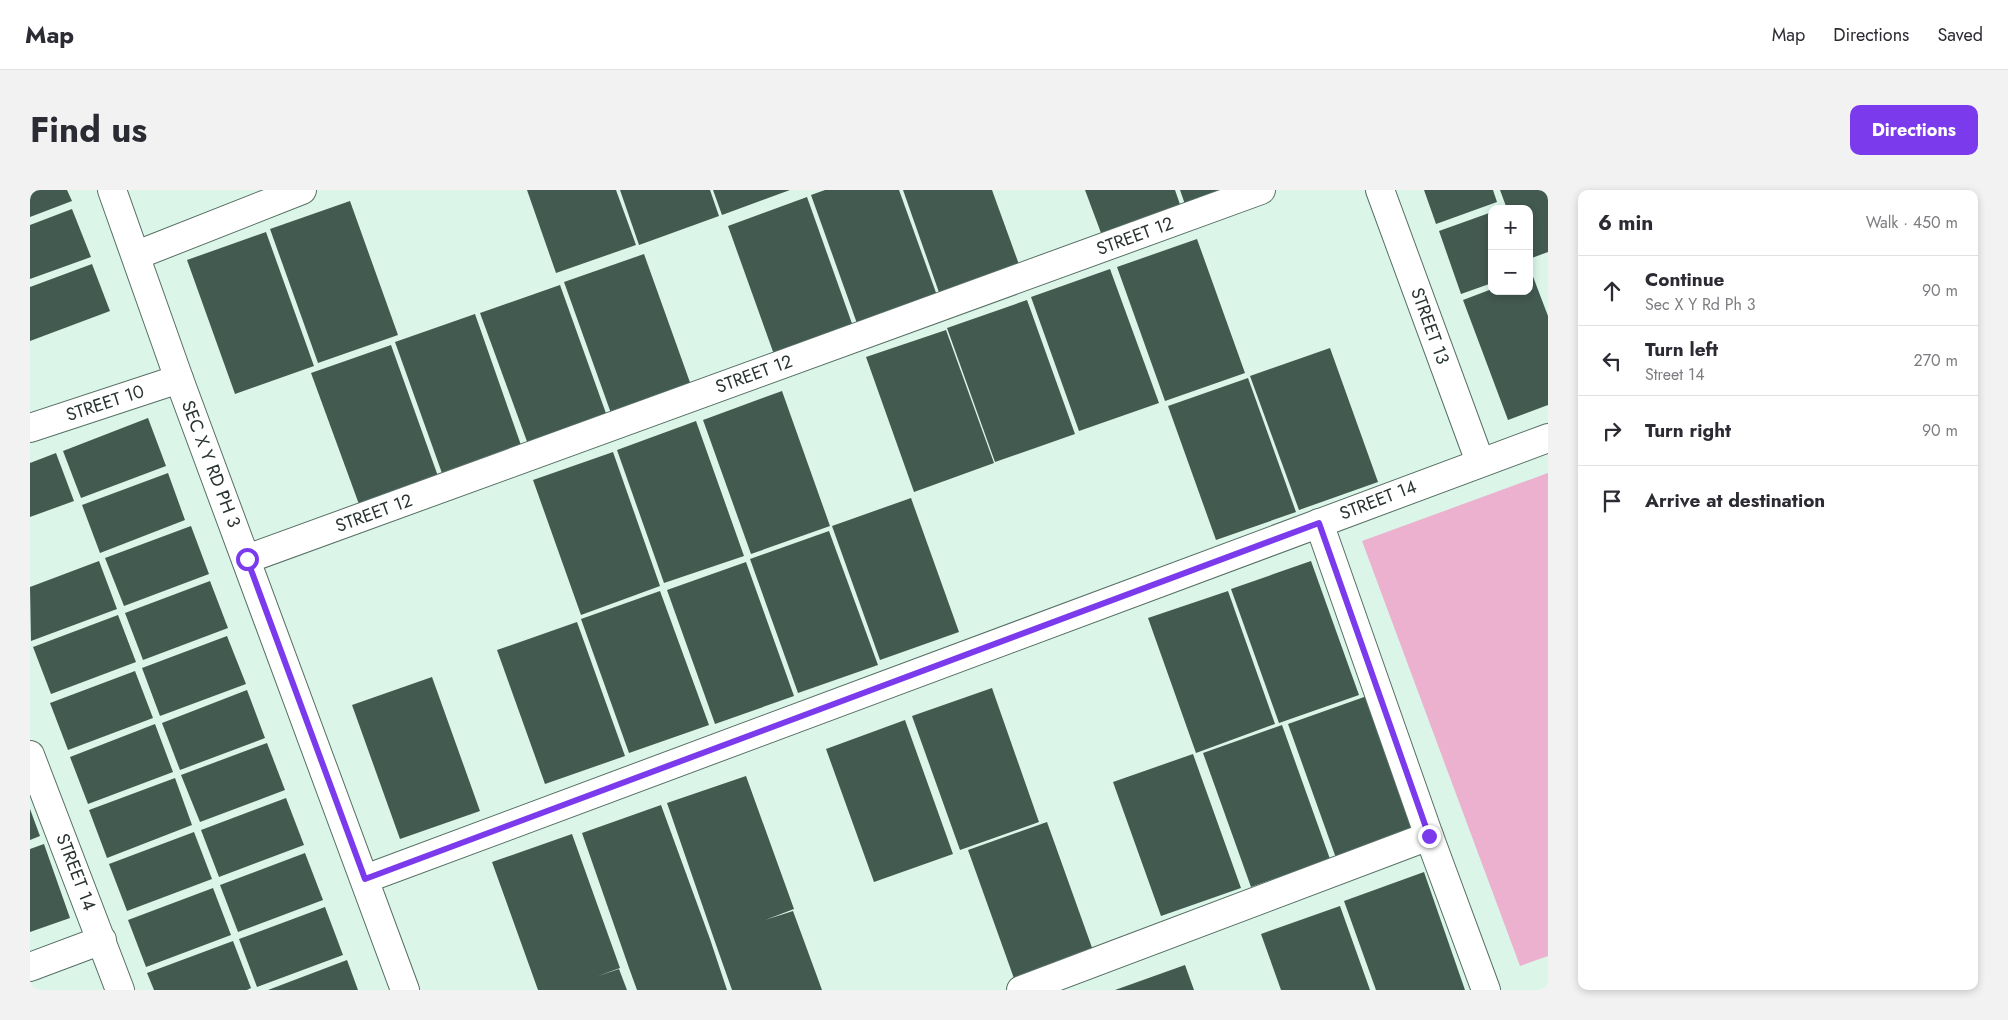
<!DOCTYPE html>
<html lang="en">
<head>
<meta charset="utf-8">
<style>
  body { margin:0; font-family:Jost,sans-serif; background:#f2f2f3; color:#2b2b33 }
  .controls { position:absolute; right:15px; top:15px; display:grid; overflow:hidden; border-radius:10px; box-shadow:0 2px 8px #0003 }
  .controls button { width:45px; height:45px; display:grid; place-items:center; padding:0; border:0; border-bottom:1px solid #e1e1e2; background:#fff; color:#2b2b33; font:25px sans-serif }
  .stop { position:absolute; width:15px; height:15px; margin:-11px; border:4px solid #7c3aed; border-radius:50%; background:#fff }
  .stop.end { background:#7c3aed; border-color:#fff; box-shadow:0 1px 5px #0008 }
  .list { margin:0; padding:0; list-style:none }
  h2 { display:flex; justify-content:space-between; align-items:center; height:65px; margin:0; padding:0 20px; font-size:21px }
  h2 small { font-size:16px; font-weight:400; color:#7c7c81 }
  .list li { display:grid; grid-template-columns:32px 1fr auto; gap:15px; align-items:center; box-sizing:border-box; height:70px; padding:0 20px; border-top:1px solid #e1e1e2 }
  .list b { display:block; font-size:19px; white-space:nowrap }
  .list p { margin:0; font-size:16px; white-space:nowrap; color:#7c7c81 }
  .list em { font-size:16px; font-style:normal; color:#7c7c81 }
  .icon { flex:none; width:28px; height:28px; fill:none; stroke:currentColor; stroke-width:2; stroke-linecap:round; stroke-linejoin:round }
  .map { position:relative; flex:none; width:1518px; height:800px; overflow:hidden; border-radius:10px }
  header { display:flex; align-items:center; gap:30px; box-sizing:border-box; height:70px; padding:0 25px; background:#fff; border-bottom:1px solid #e1e1e2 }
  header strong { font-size:24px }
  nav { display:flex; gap:28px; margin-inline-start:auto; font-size:18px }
  .intro { display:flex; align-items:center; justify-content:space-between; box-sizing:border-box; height:120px; padding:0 30px }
  h1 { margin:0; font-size:35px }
  .button { padding:12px 22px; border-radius:10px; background:#7c3aed; color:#fff; font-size:18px; font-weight:700 }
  main { display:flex; gap:30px; padding:0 30px }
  aside { flex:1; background:#fff; border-radius:10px; box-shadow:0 2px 8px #0003 }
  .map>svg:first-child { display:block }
</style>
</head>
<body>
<header>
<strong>Map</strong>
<nav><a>Map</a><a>Directions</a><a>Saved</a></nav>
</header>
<div class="intro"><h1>Find us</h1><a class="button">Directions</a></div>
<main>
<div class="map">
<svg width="1518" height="800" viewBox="0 0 1518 800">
  <rect width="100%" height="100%" fill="#dbf6e9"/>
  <polygon fill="#ecb1ce" points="1518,283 1518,766 1490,776 1332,351"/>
  <g fill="#435a50">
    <polygon points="0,0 37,0 42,11 0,27"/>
    <polygon points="497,0 586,0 606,55 526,83"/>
    <polygon points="590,0 680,0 689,26 609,55"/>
    <polygon points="683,0 760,0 692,25"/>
    <polygon points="795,0 869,0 909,111 829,139 781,5"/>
    <polygon points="873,0 962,0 991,80 911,108"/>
    <polygon points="1055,0 1145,0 1153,23 1074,51"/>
    <polygon points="1150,0 1212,0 1157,20"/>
    <polygon points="1394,0 1463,0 1467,12 1406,34"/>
    <polygon points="1470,0 1518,0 1518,62 1499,69 1499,19 1477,19"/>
    <polygon points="777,7 825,142 746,170 698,36"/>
    <polygon points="320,11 368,145 288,173 240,39"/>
    <polygon points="42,19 61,67 0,89 0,35"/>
    <polygon points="1462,22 1462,93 1431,104 1409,41"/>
    <polygon points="236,42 284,176 205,204 157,70"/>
    <polygon points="1167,49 1215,183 1135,211 1087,77"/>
    <polygon points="614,64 662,198 582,226 534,92"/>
    <polygon points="62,74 80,121 0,151 0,97"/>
    <polygon points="1080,79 1129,213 1049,241 1001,107"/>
    <polygon points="1502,84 1518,126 1518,215 1478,230 1433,110 1462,99 1462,101 1499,101 1499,85"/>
    <polygon points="530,95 578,229 499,257 450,123"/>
    <polygon points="997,110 1045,244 965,272 917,138"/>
    <polygon points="445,124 492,258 413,286 365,152"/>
    <polygon points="916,140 964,273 884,302 836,167"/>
    <polygon points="361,155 409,289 330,317 281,183"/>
    <polygon points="1300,158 1348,292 1269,320 1220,186"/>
    <polygon points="1218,188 1266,322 1186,350 1138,216"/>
    <polygon points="752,201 800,336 721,364 673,230"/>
    <polygon points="118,228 136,276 51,308 33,261"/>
    <polygon points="666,231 714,366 634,393 587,260"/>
    <polygon points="583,262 630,396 551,425 503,290"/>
    <polygon points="26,263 44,311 0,327 0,273"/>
    <polygon points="138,283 155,330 70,363 52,315"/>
    <polygon points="881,308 929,442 850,470 802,336"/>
    <polygon points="161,336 179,384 94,416 75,368"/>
    <polygon points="799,341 848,475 768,503 720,369"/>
    <polygon points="69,371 87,419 1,451 0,397"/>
    <polygon points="1281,371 1329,505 1249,533 1201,399"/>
    <polygon points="716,372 764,506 685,534 637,400"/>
    <polygon points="180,391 198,438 113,470 95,423"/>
    <polygon points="630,401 679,535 599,563 551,429"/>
    <polygon points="1198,401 1245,534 1166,563 1118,428"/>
    <polygon points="88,425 106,472 21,504 3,457"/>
    <polygon points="547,432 595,566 515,594 467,460"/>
    <polygon points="197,446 216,494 130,526 112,478"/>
    <polygon points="105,481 123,528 38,560 20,513"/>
    <polygon points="402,487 450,621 370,649 322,515"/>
    <polygon points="962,498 1009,632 930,660 882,526"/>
    <polygon points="217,500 235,548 150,580 132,533"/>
    <polygon points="1337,506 1385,640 1306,668 1258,534"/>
    <polygon points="875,530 923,664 844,692 796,559"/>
    <polygon points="125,534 143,582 58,614 40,567"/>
    <polygon points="1252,535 1300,669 1221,697 1173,563"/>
    <polygon points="237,553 255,600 170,632 151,585"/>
    <polygon points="1163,564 1211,698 1131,726 1083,592"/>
    <polygon points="716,586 764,719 735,730 763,721 792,800 702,800 684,749 637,613"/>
    <polygon points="145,588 162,635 77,668 59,620"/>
    <polygon points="256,608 274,655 189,687 171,640"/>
    <polygon points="631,615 680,749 697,800 607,800 599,778 552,643"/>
    <polygon points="0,619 10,646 0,650"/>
    <polygon points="1017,632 1065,766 986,794 938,660"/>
    <polygon points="164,642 182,689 97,721 79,674"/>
    <polygon points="542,644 590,778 568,786 589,779 597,800 508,800 462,672"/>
    <polygon points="14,654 40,728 0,742 0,659"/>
    <polygon points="275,663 293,710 208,742 190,695"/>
    <polygon points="1394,682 1435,800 1346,800 1314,711"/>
    <polygon points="183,698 201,745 116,777 98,730"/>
    <polygon points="1310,716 1340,800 1251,800 1231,744"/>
    <polygon points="295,717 313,765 227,797 209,749"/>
    <polygon points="203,751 221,798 217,800 124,800 117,783"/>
    <polygon points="317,770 328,800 238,800"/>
    <polygon points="1155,775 1164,800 1085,800"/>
  </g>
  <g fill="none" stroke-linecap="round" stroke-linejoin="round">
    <defs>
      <g id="minor">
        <polyline points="1350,0 1450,272"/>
        <polyline points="107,65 272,0"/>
        <polyline points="0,238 149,189"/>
        <polyline points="1289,333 1399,646 1456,800"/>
        <polyline points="217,369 1231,0"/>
        <polyline points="0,565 90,800"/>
        <polyline points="335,689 1518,248"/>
        <polyline points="0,777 72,750"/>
        <polyline points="991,800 1399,646"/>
      </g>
      <polyline id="tertiary" points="82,0 149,189 375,800"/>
    </defs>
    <use href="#minor" stroke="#576f65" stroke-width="30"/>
    <use href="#tertiary" stroke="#576f65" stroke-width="30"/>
    <use href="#minor" stroke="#fff" stroke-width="28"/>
    <use href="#tertiary" stroke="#fff" stroke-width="28"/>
  </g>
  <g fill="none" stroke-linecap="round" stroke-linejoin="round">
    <polyline stroke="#7c3aed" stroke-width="6" points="217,369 335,689 1289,333 1399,646"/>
  </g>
  <g text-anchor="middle" stroke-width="5" stroke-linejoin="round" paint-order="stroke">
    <g font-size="18" fill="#29332f" stroke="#fff">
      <text transform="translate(1105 46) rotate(-20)" y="6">STREET 12</text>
      <text transform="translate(1400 136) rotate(70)" y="6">STREET 13</text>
      <text transform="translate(724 184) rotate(-20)" y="6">STREET 12</text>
      <text transform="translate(75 213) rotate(-18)" y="6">STREET 10</text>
      <text transform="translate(181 274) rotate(69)" y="6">SEC X Y RD PH 3</text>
      <text transform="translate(1348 310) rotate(-21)" y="6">STREET 14</text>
      <text transform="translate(344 323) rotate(-20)" y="6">STREET 12</text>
      <text transform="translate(46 682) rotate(69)" y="6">STREET 14</text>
    </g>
  </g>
</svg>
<div class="controls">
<button>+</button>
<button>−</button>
</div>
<div class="stop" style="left:217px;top:369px"></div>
<div class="stop end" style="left:1399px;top:646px"></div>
</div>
<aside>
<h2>6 min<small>Walk · 450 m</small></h2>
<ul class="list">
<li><svg class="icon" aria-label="ahead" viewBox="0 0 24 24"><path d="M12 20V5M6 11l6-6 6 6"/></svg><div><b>Continue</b><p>Sec X Y Rd Ph 3</p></div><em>90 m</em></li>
<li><svg class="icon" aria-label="left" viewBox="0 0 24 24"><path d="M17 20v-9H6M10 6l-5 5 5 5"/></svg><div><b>Turn left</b><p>Street 14</p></div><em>270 m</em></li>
<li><svg class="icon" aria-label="right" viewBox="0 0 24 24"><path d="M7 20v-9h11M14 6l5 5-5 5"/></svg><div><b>Turn right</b></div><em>90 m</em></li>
<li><svg class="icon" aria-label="arrive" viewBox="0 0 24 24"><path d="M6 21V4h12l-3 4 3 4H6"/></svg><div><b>Arrive at destination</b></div></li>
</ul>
</aside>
</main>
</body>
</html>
